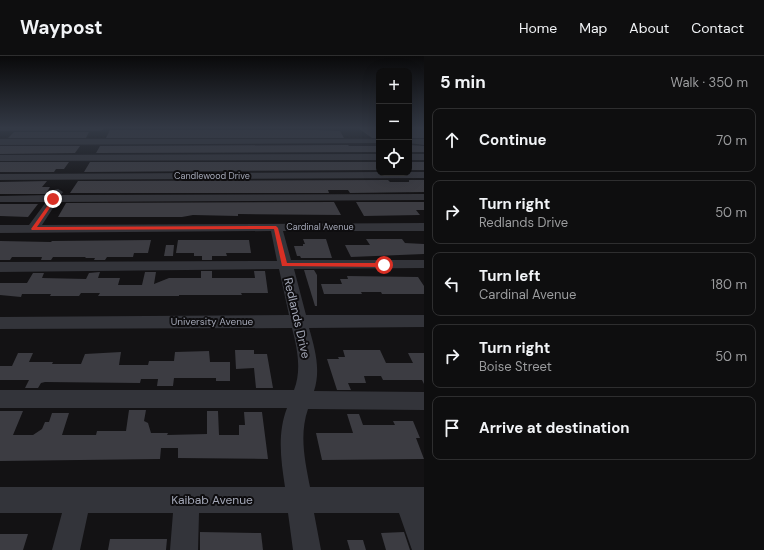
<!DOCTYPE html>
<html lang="en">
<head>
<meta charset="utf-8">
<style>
  body { margin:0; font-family:"DM Sans",sans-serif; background:#1c1c1d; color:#f1f3f6 }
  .controls { position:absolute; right:12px; top:12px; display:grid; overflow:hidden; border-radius:8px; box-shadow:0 4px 16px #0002 }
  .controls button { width:36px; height:36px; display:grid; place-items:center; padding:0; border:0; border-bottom:1px solid #2e2e2f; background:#0e0e0f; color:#f1f3f6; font:20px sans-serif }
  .stop { position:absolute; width:12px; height:12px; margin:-9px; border:3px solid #d93025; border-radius:50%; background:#fff }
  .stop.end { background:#d93025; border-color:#fff; box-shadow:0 1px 4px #0008 }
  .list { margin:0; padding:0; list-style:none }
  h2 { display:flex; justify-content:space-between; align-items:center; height:52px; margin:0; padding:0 16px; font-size:17px }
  h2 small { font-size:13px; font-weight:400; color:#9b9c9e }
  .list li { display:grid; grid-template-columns:26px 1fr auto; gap:12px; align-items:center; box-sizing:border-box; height:64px; margin:0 8px 8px; padding:0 8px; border:1px solid #2e2e2f; border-radius:8px }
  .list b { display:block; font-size:15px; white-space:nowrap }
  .list p { margin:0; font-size:13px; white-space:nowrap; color:#9b9c9e }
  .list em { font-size:13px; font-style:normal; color:#9b9c9e }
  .icon { flex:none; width:22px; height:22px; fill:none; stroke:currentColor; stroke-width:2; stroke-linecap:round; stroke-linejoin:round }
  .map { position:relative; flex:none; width:424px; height:494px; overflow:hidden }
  header { display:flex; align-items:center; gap:24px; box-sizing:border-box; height:56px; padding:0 20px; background:#0e0e0f; border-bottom:1px solid #2e2e2f }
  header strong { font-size:19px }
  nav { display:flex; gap:22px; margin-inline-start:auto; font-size:14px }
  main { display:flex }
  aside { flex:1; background:#0e0e0f }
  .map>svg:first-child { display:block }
</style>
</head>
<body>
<header>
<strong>Waypost</strong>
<nav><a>Home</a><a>Map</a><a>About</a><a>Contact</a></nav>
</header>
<main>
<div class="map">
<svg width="424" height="494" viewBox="0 0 424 494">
  <rect width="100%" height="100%" fill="#131214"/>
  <g fill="#3c3c42">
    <polygon points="358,72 379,72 379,82 372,82"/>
    <rect x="409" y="72" width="15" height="10"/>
    <polygon points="110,74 316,74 340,75 344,82 106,82"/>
    <polygon points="14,76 89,76 86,82 8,82"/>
    <polygon points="348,89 349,90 379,90 379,96 96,97 100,90"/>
    <polygon points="409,89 424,90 424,96 409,96"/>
    <polygon points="0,90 80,90 75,97 0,98"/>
    <polygon points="0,106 69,106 64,113 56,113 54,116 0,116"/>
    <polygon points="90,106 379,106 379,114 84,116"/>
    <rect x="409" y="106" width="15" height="8"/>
    <polygon points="388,124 390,126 409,126 409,124 424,124 424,136 350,137 348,134 328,134 329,137 70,137 78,125"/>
    <polygon points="47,125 42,131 50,131 46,138 0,138 0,126"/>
    <polygon points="334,146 341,159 238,158 238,160 193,159 182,161 58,161 66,147"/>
    <polygon points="356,146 424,146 424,154 416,154 420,159 364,160"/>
    <polygon points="0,148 38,148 28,161 0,160"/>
    <polygon points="303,183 326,183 332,202 301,202 300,200 297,200 294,190 303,190 303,188 305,188"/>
    <polygon points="366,183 402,183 405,187 424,188 424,198 351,201 345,189 370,189"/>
    <polygon points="151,184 148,197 134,197 133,201 107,201 105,204 94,204 95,202 85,202 86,201 53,201 51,204 41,204 42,201 12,201 10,204 0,204 0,185 51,186 52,185"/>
    <polygon points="178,184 249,184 251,197 226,197 227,200 212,200 212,204 202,204 202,200 194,200 194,197 176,197"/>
    <polygon points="166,189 174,189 173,200 164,200"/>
    <polygon points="304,214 314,214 317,219 317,250 315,250"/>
    <polygon points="201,215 212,215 212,222 255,222 254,215 265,215 268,237 241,237 242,239 179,239 179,240 98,240 100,237 81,237 79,240 50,240 51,238 22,238 21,241 0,239 0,227 27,227 33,217 44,217 42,222 86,223 89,217 100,216 98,222 120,222 118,229 142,229 145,216 156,216 154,228 169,222 201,222"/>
    <polygon points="347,220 418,221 424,230 424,238 382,238 381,236 361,236 362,238 324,238 321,228 342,228 340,223 348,223"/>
    <polygon points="235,294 254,294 254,298 267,298 273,332 256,332 254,312 236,313"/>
    <polygon points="343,294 380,294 386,307 413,307 408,297 424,297 424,328 422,324 383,324 381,320 364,320 366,327 348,327 351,334 337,334 327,303 339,303 338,301 345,301"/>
    <polygon points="209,295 210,306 230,306 230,325 216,325 216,322 174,322 173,330 157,330 158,323 141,323 140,327 45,326 41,327 38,332 25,332 29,324 0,324 0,310 12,310 18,297 33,297 29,306 53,306 52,308 81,308 85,298 121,296 119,309 148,309 149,305 174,305 175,296"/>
    <polygon points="129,354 146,354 144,365 148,367 151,377 168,377 167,379 207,378 207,355 218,355 219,379 239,379 239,369 245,369 244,356 262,356 268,403 178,402 178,392 161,392 160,403 0,405 0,355 23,355 13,379 33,379 42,373 45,366 49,366 52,357 69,357 62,379 96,379 97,375 126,375"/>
    <polygon points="347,358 359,358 363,369 395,369 393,365 413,365 420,382 416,382 424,403 322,404 316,377 353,377"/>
    <polygon points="200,476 261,477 263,494 200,494"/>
    <polygon points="404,476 410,494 386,494 381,477"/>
    <polygon points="0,478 28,478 23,494 0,494"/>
    <polygon points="110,483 167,483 166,494 108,494"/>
    <polygon points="347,484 363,484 366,494 350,494"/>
  </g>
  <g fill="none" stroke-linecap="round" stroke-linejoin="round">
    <g fill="#33343a" fill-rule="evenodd">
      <polygon points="0,72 103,72 104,73 100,75 0,75"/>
      <polygon points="0,83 379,83 379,87 0,89"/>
      <polygon points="409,83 424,83 424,89 409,87"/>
      <polygon points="379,98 379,104 0,105 0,99"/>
      <rect x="409" y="98" width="15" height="6"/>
      <polygon points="379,116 424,116 424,122 0,124 0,118"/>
      <path d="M58 133 63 136 61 139 424 138V144L57 146 42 169 424 167V175H283L291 204H424V212L294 213 306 259H424V271L309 272C315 293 321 314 314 335L424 336V354L308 353C299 379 305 405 310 431H424V494H412L399 457H314L321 494H293L288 457H199L198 494H170L173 457H88L80 494H52L62 457H0V431H285C281 404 277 378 287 352H0V334H294C302 313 297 292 292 272L0 273V261L289 259 279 213 0 216V206L277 205 271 175 0 177V169H29L46 146H0V140L50 139 54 134Z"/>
    </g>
  </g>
  <linearGradient id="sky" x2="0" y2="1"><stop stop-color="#0a0a0b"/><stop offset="0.51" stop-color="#333945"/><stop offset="1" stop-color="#333945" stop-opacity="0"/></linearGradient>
  <rect width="424" height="141" fill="url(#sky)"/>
  <polygon fill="#d93025" points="53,142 56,143 37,171 276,170 278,172 287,207 384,207 387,209 384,211 282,210 274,173 32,174 31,173"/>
  <g text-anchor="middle" stroke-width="4" stroke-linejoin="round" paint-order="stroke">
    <g font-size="9" fill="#a3a7b6" stroke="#0e0d0f">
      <text x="212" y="123">Candlewood Drive</text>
      <text x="320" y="174">Cardinal Avenue</text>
    </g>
    <g font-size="10" fill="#a3a7b6" stroke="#0e0d0f">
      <text x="212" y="269">University Avenue</text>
    </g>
    <g font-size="12" fill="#a3a7b6" stroke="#0e0d0f">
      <text transform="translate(297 262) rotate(77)" y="4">Redlands Drive</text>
      <text x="212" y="448">Kaibab Avenue</text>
    </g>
  </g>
</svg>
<div class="controls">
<button>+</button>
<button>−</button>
<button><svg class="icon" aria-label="locate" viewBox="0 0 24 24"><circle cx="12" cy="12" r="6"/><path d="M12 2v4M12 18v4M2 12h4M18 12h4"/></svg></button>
</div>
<div class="stop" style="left:384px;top:209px"></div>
<div class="stop end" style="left:53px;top:143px"></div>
</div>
<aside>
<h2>5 min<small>Walk · 350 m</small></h2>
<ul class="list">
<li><svg class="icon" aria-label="ahead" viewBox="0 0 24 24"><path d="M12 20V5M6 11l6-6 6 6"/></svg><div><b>Continue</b></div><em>70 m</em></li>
<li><svg class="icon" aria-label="right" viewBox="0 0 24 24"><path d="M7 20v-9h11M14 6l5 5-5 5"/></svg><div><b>Turn right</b><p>Redlands Drive</p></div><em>50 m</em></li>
<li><svg class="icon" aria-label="left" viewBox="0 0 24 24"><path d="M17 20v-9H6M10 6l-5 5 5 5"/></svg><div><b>Turn left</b><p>Cardinal Avenue</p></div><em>180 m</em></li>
<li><svg class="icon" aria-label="right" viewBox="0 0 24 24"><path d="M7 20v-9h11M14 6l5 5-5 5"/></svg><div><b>Turn right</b><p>Boise Street</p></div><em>50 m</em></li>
<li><svg class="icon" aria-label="arrive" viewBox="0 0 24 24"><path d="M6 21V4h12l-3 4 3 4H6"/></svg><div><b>Arrive at destination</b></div></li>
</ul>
</aside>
</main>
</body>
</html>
